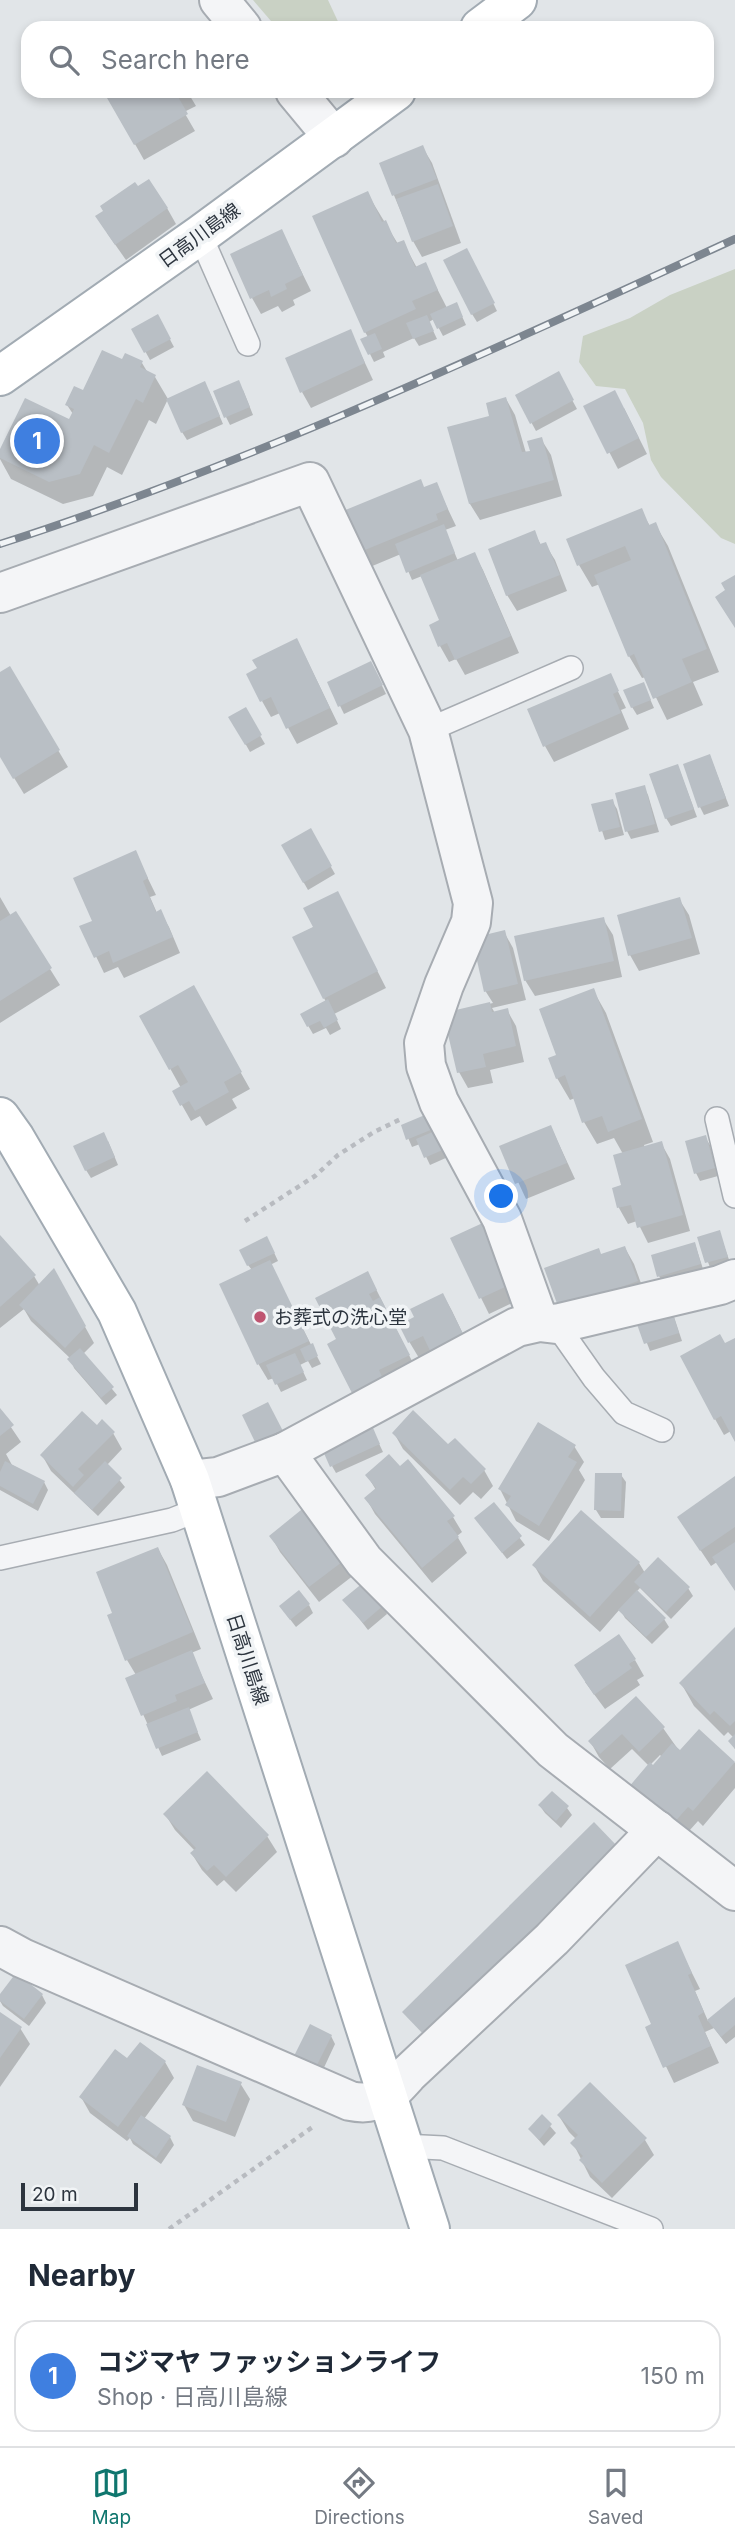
<!DOCTYPE html>
<html lang="en">
<head>
<meta charset="utf-8">
<style>
  body { margin:0; font-family:Inter,"Noto Sans JP",sans-serif; background:#f6f6f7; color:#1f2937 }
  .scale { position:absolute; left:21px; bottom:18px; width:117px; box-sizing:border-box; padding-left:7px; border:4px solid #2c343e; border-top:0; font-size:19px; line-height:24px; white-space:nowrap; color:#2c343e; -webkit-text-stroke:5px #f1f4f6; paint-order:stroke }
  .you { position:absolute; left:502px; top:1197px; width:24px; height:24px; margin:-18px; border:5px solid #fff; border-radius:50%; background:#1a73e8; box-shadow:0 0 0 10px #1a73e833 }
  .badge { display:grid; place-items:center; width:46px; height:46px; border-radius:50%; background:#0f766e; color:#fff; font-size:23px; font-weight:700 }
  .pin { position:absolute; translate:-50% -50%; border:4px solid #fff; box-shadow:0 2px 7px #0006 }
  .list { margin:0; padding:0; list-style:none }
  h2 { display:flex; justify-content:space-between; align-items:center; height:91px; margin:0; padding:0 28px; font-size:30px }
  h2 small { font-size:23px; font-weight:400; color:#747a83 }
  .list li { display:grid; grid-template-columns:46px 1fr auto; gap:21px; align-items:center; box-sizing:border-box; height:112px; margin:0 14px 14px; padding:0 14px; border:2px solid #e0e1e3; border-radius:21px }
  .list b { display:block; font-size:26px; white-space:nowrap }
  .list p { margin:0; font-size:23px; white-space:nowrap; color:#747a83 }
  .list em { font-size:23px; font-style:normal; color:#747a83 }
  .icon { flex:none; width:38px; height:38px; fill:none; stroke:currentColor; stroke-width:2; stroke-linecap:round; stroke-linejoin:round }
  .map { position:relative; flex:none; width:735px; height:2229px; overflow:hidden }
  .search { position:absolute; background:#fff; box-shadow:0 4px 10px #0003; left:21px; right:21px; top:21px; height:77px; display:flex; align-items:center; gap:18px; box-sizing:border-box; padding:0 24px; border-radius:21px; color:#747a83; font-size:26px }
  .sheet { height:217px; background:#fff }
  nav { display:flex; justify-content:space-around; align-items:center; box-sizing:border-box; height:98px; border-top:2px solid #e0e1e3; background:#fff; font-size:19px; color:#747a83 }
  nav a { display:grid; justify-items:center; gap:4px }
  nav .on { color:#0f766e }
  .map>svg:first-child { display:block }
</style>
</head>
<body>
<div class="map">
<svg width="735" height="2229" viewBox="0 0 735 2229">
  <rect width="100%" height="100%" fill="#e1e5e8"/>
  <g fill="#c9d1c4">
    <polygon points="253,0 328,0 341,28 277,28"/>
    <polygon points="735,269 735,544 721,538 661,477 651,460 643,423 625,389 596,386 579,362 583,336 630,318 670,295"/>
  </g>
  <g fill="#0003" fill-rule="evenodd">
    <polygon points="105,91 187,91 196,106 184,112 195,131 144,160"/>
    <polygon points="423,148 432,163 461,243 422,257 413,241 381,164"/>
    <polygon points="367,193 398,244 403,242 417,268 425,265 447,308 460,312 466,325 443,336 434,319 429,322 437,339 419,346 414,338 383,352 385,357 374,362 363,340 368,337 365,332"/>
    <polygon points="167,208 176,224 126,260 107,233"/>
    <polygon points="282,232 311,291 293,300 295,305 282,312 278,306 261,314 252,298"/>
    <polygon points="471,258 497,311 477,322 472,314"/>
    <polygon points="158,317 174,347 150,360 133,329"/>
    <polygon points="350,331 373,380 311,408 302,392"/>
    <polygon points="123,361 142,363 148,373 155,377 168,399 156,424 149,420 122,475 107,467 93,496 63,504 11,479 0,459 0,453 69,421 73,414 67,405"/>
    <polygon points="558,374 577,409 536,431 517,396"/>
    <polygon points="243,390 253,415 230,425 226,417"/>
    <polygon points="209,391 223,424 187,440 182,432"/>
    <polygon points="506,399 515,415 526,453 532,452 541,439 551,455 562,496 480,520 470,504 449,429 491,417"/>
    <polygon points="586,407 624,408 647,454 618,469"/>
    <polygon points="436,484 456,526 445,530 458,561 474,554 483,570 519,653 465,675 456,659 449,662 440,646 441,621 422,576 412,580 401,554 370,567 361,551 424,489"/>
    <polygon points="641,511 650,526 655,524 668,546 719,672 693,682 703,705 667,720 646,677 642,678 629,656 600,584 592,587 579,565"/>
    <polygon points="534,532 541,545 545,544 555,560 567,591 517,611 507,595"/>
    <polygon points="305,656 338,724 297,744 280,713 271,717 262,701"/>
    <polygon points="10,669 68,767 24,794 0,755 0,675"/>
    <polygon points="375,671 386,694 344,714 329,683"/>
    <polygon points="610,675 626,708 621,710 629,729 554,762 545,746"/>
    <polygon points="647,692 654,708 637,715 632,707"/>
    <polygon points="245,710 265,744 250,752 231,718"/>
    <polygon points="710,756 729,806 704,815 700,807"/>
    <polygon points="678,766 697,817 671,826 666,818"/>
    <polygon points="644,787 648,795 659,832 631,839 627,831"/>
    <polygon points="612,801 617,809 624,835 605,840 594,806"/>
    <polygon points="310,830 335,874 308,890 283,846"/>
    <polygon points="135,852 156,895 150,897 157,913 160,912 169,927 180,953 124,978 118,967 104,973 82,927 94,921"/>
    <polygon points="0,897 11,916 15,913 60,985 0,1023"/>
    <polygon points="679,899 689,915 700,954 639,971 630,955"/>
    <polygon points="346,909 386,988 334,1014 341,1029 330,1035 326,1028 313,1034 302,1015 326,1002 294,938"/>
    <polygon points="603,919 613,935 622,977 535,996 525,980"/>
    <polygon points="504,932 513,948 526,1000 492,1008 495,1013 507,1010 516,1026 524,1062 490,1070 493,1083 468,1088 459,1072 445,1014 493,1003 486,992 474,939"/>
    <polygon points="193,988 250,1089 232,1099 237,1108 206,1126 200,1116 191,1121 174,1091 181,1088 141,1016"/>
    <polygon points="593,990 606,1013 653,1142 644,1145 645,1148 661,1143 670,1159 690,1231 648,1243 637,1221 628,1224 619,1208 614,1189 623,1186 623,1154 614,1138 597,1144 584,1122 575,1098 570,1100 557,1078 558,1056"/>
    <polygon points="432,1115 448,1157 430,1165 420,1144 412,1147 403,1126"/>
    <polygon points="551,1127 575,1179 526,1199 502,1147"/>
    <polygon points="705,1137 710,1145 718,1176 700,1181 696,1173"/>
    <polygon points="108,1141 118,1165 91,1178 86,1170"/>
    <polygon points="719,1232 731,1265 711,1270 699,1238"/>
    <polygon points="0,1238 34,1276 40,1286 54,1271 94,1343 83,1354 117,1395 106,1405 74,1368 71,1359 31,1321 24,1309 0,1328"/>
    <polygon points="452,1239 523,1298 489,1314"/>
    <polygon points="695,1244 704,1272 664,1284 659,1276"/>
    <polygon points="271,1246 278,1261 270,1265 321,1364 312,1368 308,1361 300,1365 307,1380 281,1392 274,1378 268,1380 259,1365 221,1285 252,1270 248,1265"/>
    <polygon points="625,1248 634,1264 646,1297 560,1309 602,1256"/>
    <polygon points="376,1289 417,1371 387,1387 338,1340 317,1299"/>
    <polygon points="443,1295 452,1311 474,1357 419,1358 410,1343 402,1326 417,1318"/>
    <polygon points="673,1314 682,1341 650,1351 637,1317"/>
    <polygon points="735,1340 735,1438 731,1431 724,1435 715,1419 724,1345"/>
    <polygon points="0,1411 21,1442 6,1454 12,1465 44,1482 48,1490 38,1511 0,1490"/>
    <polygon points="97,1427 113,1433 122,1449 107,1465 125,1487 98,1516 51,1471 42,1455"/>
    <polygon points="373,1431 383,1452 336,1473 332,1466"/>
    <polygon points="394,1433 448,1447 484,1470 493,1486 481,1499 473,1492 460,1505 403,1449"/>
    <polygon points="574,1446 584,1462 579,1470 585,1480 549,1541 516,1521 500,1489"/>
    <polygon points="367,1475 453,1517 462,1532 457,1536 467,1553 432,1583 375,1514 366,1498 376,1490"/>
    <polygon points="621,1475 626,1482 624,1518 601,1518 596,1510"/>
    <polygon points="735,1478 735,1590 717,1562 711,1566 679,1518"/>
    <polygon points="494,1504 525,1545 507,1559 476,1519"/>
    <polygon points="305,1509 354,1575 319,1602 280,1552 271,1536"/>
    <polygon points="158,1549 167,1565 201,1649 191,1653 213,1699 188,1710 201,1740 162,1756 127,1679 136,1675 127,1660"/>
    <polygon points="639,1563 645,1573 688,1588 693,1596 671,1619 640,1588 637,1591 664,1619 669,1627 652,1644 625,1618 620,1609 600,1632 543,1581 534,1565"/>
    <polygon points="345,1600 383,1606 387,1614 368,1630"/>
    <polygon points="309,1605 313,1613 296,1627 286,1614"/>
    <polygon points="735,1630 735,1749 730,1741 734,1738 728,1732 724,1736 694,1706 681,1683"/>
    <polygon points="635,1660 644,1676 637,1680 640,1685 605,1709 585,1682"/>
    <path d="M636 1698 663 1728 680 1752 699 1731 735 1763V1788L703 1826 698 1821 681 1840 649 1766 632 1749 610 1769 599 1757 590 1741ZM660 1755 662 1757 653 1768 650 1765Z"/>
    <polygon points="540,1806 567,1808 572,1815 561,1828 545,1813"/>
    <polygon points="165,1814 267,1836 277,1852 236,1892 224,1880 217,1886 202,1870 192,1854 195,1851 175,1830"/>
    <polygon points="677,1943 700,1989 695,1991 708,2021 735,1999 735,2037 726,2044 714,2028 705,2032 719,2063 674,2083 647,2027 653,2025"/>
    <polygon points="42,1995 46,2003 29,2026 3,2006 0,2001 0,1997"/>
    <polygon points="0,2014 20,2028 30,2044 0,2087"/>
    <polygon points="331,2036 335,2044 321,2074 300,2064"/>
    <polygon points="141,2044 165,2062 174,2078 144,2119 170,2137 174,2145 161,2164 133,2144 130,2138 127,2141 90,2113 81,2097 128,2061"/>
    <polygon points="240,2083 250,2099 235,2137 193,2121 184,2105"/>
    <polygon points="559,2116 645,2140 654,2155 612,2198 590,2177 573,2143 576,2139 569,2132"/>
    <polygon points="542,2117 556,2133 544,2146 530,2130"/>
  </g>
  <g fill="#b9bfc5">
    <polygon points="103,91 184,91 177,95 188,114 134,145"/>
    <polygon points="423,145 437,179 392,196 379,163"/>
    <polygon points="149,179 168,208 115,245 95,216 103,211 100,206 135,182 138,186"/>
    <polygon points="438,184 453,226 412,242 396,199"/>
    <polygon points="368,191 382,222 386,220 396,243 404,240 415,267 426,262 438,290 412,301 416,309 364,333 312,216"/>
    <polygon points="282,229 303,275 285,284 287,289 271,297 269,290 250,299 230,254"/>
    <polygon points="467,248 495,303 471,315 443,260"/>
    <polygon points="457,302 463,317 437,329 430,314"/>
    <polygon points="158,314 171,339 144,353 131,329"/>
    <polygon points="427,315 434,331 413,339 406,323"/>
    <polygon points="351,329 365,363 300,393 285,358"/>
    <polygon points="375,333 382,349 368,355 360,339"/>
    <polygon points="102,350 122,359 125,353 143,361 140,367 156,375 143,403 136,399 109,453 94,445 80,474 49,482 0,458 0,449 25,398 69,419 74,409 65,405 74,386 83,390"/>
    <polygon points="559,371 574,400 530,424 515,395"/>
    <polygon points="239,380 250,407 224,418 213,391"/>
    <polygon points="205,381 220,416 181,433 166,399"/>
    <polygon points="615,390 639,438 607,454 583,406"/>
    <polygon points="506,397 522,452 530,451 527,441 542,437 554,480 469,504 447,427 489,416 486,403"/>
    <polygon points="421,479 424,487 437,482 448,509 436,514 438,520 360,552 343,511"/>
    <polygon points="642,508 649,525 656,522 707,649 682,659 692,682 653,699 634,654 628,657 594,575 631,560 625,546 577,566 566,539"/>
    <polygon points="444,524 455,553 406,573 395,544"/>
    <polygon points="535,530 540,544 546,542 560,575 506,596 488,549"/>
    <polygon points="475,552 511,636 455,660 447,643 438,647 429,625 439,620 420,575"/>
    <polygon points="735,575 735,628 715,597 725,590 721,583"/>
    <polygon points="297,638 330,708 286,729 271,697 260,702 246,674 257,668 252,660"/>
    <polygon points="371,661 383,685 338,707 327,682"/>
    <polygon points="10,666 60,750 13,779 0,757 0,672"/>
    <polygon points="611,673 619,691 613,694 621,713 543,747 527,709"/>
    <polygon points="644,682 651,700 631,708 623,690"/>
    <polygon points="246,707 262,735 245,745 228,717"/>
    <polygon points="710,754 726,798 698,808 683,764"/>
    <polygon points="678,764 694,809 665,819 649,774"/>
    <polygon points="645,785 655,824 625,832 615,793"/>
    <polygon points="613,799 620,827 599,832 591,804"/>
    <polygon points="311,828 332,866 303,883 281,845"/>
    <polygon points="136,850 148,878 143,881 156,912 161,909 173,937 113,963 109,951 94,958 79,926 92,921 73,878"/>
    <polygon points="338,891 378,971 323,999 292,937 313,927 303,908"/>
    <polygon points="680,897 692,938 628,956 617,915"/>
    <polygon points="16,911 52,968 0,1001 0,921"/>
    <polygon points="604,917 614,961 524,981 514,936"/>
    <polygon points="505,930 518,984 484,992 472,938"/>
    <polygon points="194,985 242,1072 224,1082 229,1092 195,1111 189,1101 180,1106 172,1091 188,1082 178,1065 169,1070 139,1016"/>
    <polygon points="594,988 642,1119 608,1132 602,1116 582,1123 565,1075 556,1079 548,1058 556,1055 539,1009"/>
    <polygon points="328,999 338,1020 324,1028 320,1021 307,1027 300,1014"/>
    <polygon points="490,1002 492,1012 508,1008 516,1046 483,1054 486,1067 457,1073 443,1013"/>
    <polygon points="432,1112 438,1127 406,1140 401,1125"/>
    <polygon points="551,1125 567,1163 515,1184 499,1146"/>
    <polygon points="437,1130 445,1149 424,1158 416,1139"/>
    <polygon points="104,1132 115,1157 85,1171 73,1146"/>
    <polygon points="706,1135 715,1168 694,1174 685,1141"/>
    <polygon points="662,1141 683,1215 637,1228 631,1205 617,1208 612,1188 621,1185 613,1155"/>
    <polygon points="487,1221 516,1282 479,1299 450,1238"/>
    <polygon points="720,1230 728,1257 705,1263 697,1237"/>
    <polygon points="0,1235 36,1275 0,1307"/>
    <polygon points="267,1236 275,1253 247,1266 239,1250"/>
    <polygon points="695,1242 701,1264 657,1277 651,1255"/>
    <polygon points="625,1246 638,1281 559,1309 544,1268 599,1248 601,1254"/>
    <polygon points="270,1260 309,1341 257,1365 219,1284"/>
    <polygon points="54,1268 86,1326 65,1348 19,1305"/>
    <polygon points="368,1271 377,1290 369,1294 373,1301 380,1297 410,1355 379,1370 384,1381 354,1397 327,1344 336,1339 315,1298"/>
    <polygon points="443,1293 466,1340 433,1357 423,1336 408,1343 399,1325 414,1317 410,1309"/>
    <polygon points="670,1304 679,1333 644,1344 634,1316"/>
    <polygon points="720,1334 725,1343 735,1338 735,1442 721,1416 714,1420 680,1356"/>
    <polygon points="313,1343 318,1356 306,1362 300,1349"/>
    <polygon points="80,1348 114,1387 101,1398 67,1359"/>
    <polygon points="295,1353 304,1372 275,1385 266,1365"/>
    <polygon points="268,1402 283,1431 256,1444 242,1415"/>
    <polygon points="0,1408 14,1425 0,1436"/>
    <polygon points="413,1410 448,1444 455,1438 486,1469 471,1484 463,1477 450,1490 392,1433"/>
    <polygon points="82,1411 97,1425 102,1419 115,1432 78,1469 84,1475 73,1487 40,1455"/>
    <polygon points="370,1421 380,1444 330,1467 320,1444"/>
    <polygon points="538,1422 576,1445 568,1457 577,1462 539,1526 505,1505 511,1496 498,1489"/>
    <polygon points="389,1454 400,1466 408,1459 455,1516 447,1521 459,1537 422,1568 364,1498 376,1488 365,1475"/>
    <polygon points="5,1461 45,1481 33,1504 0,1486 0,1472"/>
    <polygon points="105,1461 122,1478 92,1510 74,1493"/>
    <polygon points="595,1473 622,1473 621,1511 594,1510"/>
    <polygon points="735,1476 735,1527 700,1551 677,1517"/>
    <polygon points="494,1502 522,1536 502,1553 474,1518"/>
    <polygon points="306,1506 346,1559 309,1587 269,1536"/>
    <polygon points="581,1510 640,1562 590,1617 532,1565"/>
    <polygon points="735,1542 735,1591 712,1557"/>
    <polygon points="158,1547 193,1632 125,1661 107,1615 112,1613 96,1572"/>
    <polygon points="658,1557 690,1587 666,1612 634,1582"/>
    <polygon points="364,1582 384,1605 363,1623 342,1600"/>
    <polygon points="299,1590 310,1604 290,1620 279,1606"/>
    <polygon points="637,1590 666,1618 646,1637 618,1610"/>
    <polygon points="735,1627 735,1721 730,1726 714,1711 710,1715 679,1683"/>
    <polygon points="619,1634 636,1659 629,1664 632,1668 594,1695 574,1665"/>
    <polygon points="192,1650 205,1683 175,1695 177,1701 141,1716 125,1678"/>
    <polygon points="636,1696 665,1727 639,1752 622,1734 600,1754 588,1741"/>
    <polygon points="189,1707 198,1732 156,1749 146,1724"/>
    <polygon points="699,1729 735,1762 693,1811 688,1807 672,1825 628,1788 650,1762 653,1765 672,1743 680,1750"/>
    <polygon points="735,1734 735,1749 728,1741"/>
    <polygon points="207,1771 269,1835 226,1877 214,1865 207,1871 190,1853 196,1848 163,1814"/>
    <polygon points="552,1791 569,1806 556,1821 538,1805"/>
    <polygon points="594,1822 619,1848 427,2038 402,2012"/>
    <polygon points="678,1941 692,1973 688,1975 704,2012 698,2016 711,2046 663,2068 645,2027 651,2024 625,1965"/>
    <polygon points="16,1973 43,1994 24,2019 0,2001 0,1994"/>
    <polygon points="735,1997 735,2025 721,2037 707,2020"/>
    <polygon points="0,2012 22,2027 0,2058"/>
    <polygon points="310,2024 332,2035 316,2067 294,2056"/>
    <polygon points="140,2042 166,2061 118,2127 79,2097 115,2049 127,2058"/>
    <polygon points="197,2065 242,2082 226,2122 182,2105"/>
    <polygon points="590,2082 647,2138 602,2183 579,2160 583,2156 570,2143 578,2135 557,2115"/>
    <polygon points="542,2114 552,2124 539,2140 528,2129"/>
    <polygon points="141,2115 171,2136 156,2158 127,2136"/>
  </g>
  <g fill="none" stroke-linecap="round" stroke-linejoin="round">
    <defs>
      <g id="service">
        <polyline points="200,235 248,344"/>
        <polyline points="428,730 571,668"/>
        <polyline points="717,1119 735,1196"/>
        <polyline points="556,1324 594,1378 624,1413 662,1430"/>
        <polyline points="0,1558 172,1520 200,1509"/>
        <polyline points="403,2146 443,2148 651,2229"/>
      </g>
      <g id="minor">
        <polyline points="219,0 242,28"/>
        <polyline points="295,91 334,138"/>
        <polyline points="0,593 310,482 428,730 473,903 471,922 444,985 424,1043 426,1066 439,1102 502,1219 539,1322"/>
        <polyline points="285,1452 364,1561 553,1750 735,1891"/>
        <polyline points="190,1480 218,1477 285,1452 517,1327 539,1322 556,1324 720,1285 735,1279"/>
        <path d="M0 1946 22 1958 350 2101C379 2107 390 2094 408 2074L552 1939 657 1830"/>
      </g>
      <g id="primary">
        <polyline points="480,28 517,0"/>
        <polyline points="0,376 200,235 396,91"/>
        <polyline points="0,1117 15,1138 117,1312 190,1480 430,2229"/>
      </g>
    </defs>
    <use href="#service" stroke="#a7acb2" stroke-width="26"/>
    <use href="#minor" stroke="#a7acb2" stroke-width="42"/>
    <use href="#primary" stroke="#a2abb3" stroke-width="42"/>
    <g stroke="#b8bbc0" stroke-width="4.5" stroke-dasharray="5 5" stroke-linecap="butt">
      <polyline points="245,1221 315,1176 338,1155 374,1132 403,1118"/>
      <polyline points="169,2229 314,2126"/>
    </g>
    <use href="#service" stroke="#f4f5f7" stroke-width="23"/>
    <use href="#minor" stroke="#f4f5f7" stroke-width="38"/>
    <use href="#primary" stroke="#fff" stroke-width="38"/>
    <defs>
      <path id="rail" d="M0 544C253 463 494 349 735 239"/>
    </defs>
    <use href="#rail" stroke="#7d8690" stroke-width="8"/>
    <use href="#rail" stroke="#f1f4f6" stroke-width="5" stroke-dasharray="16" stroke-linecap="butt"/>
  </g>
  <circle fill="#bf5571" stroke="#f1f4f6" stroke-width="2.5" cx="260" cy="1317" r="7"/>
  <g text-anchor="middle" stroke-width="7" stroke-linejoin="round" paint-order="stroke">
    <g font-size="19" fill="#2c343e" stroke="#f1f4f6">
      <text transform="translate(199 235) rotate(-36)" y="7">日高川島線</text>
      <text transform="translate(248 1659) rotate(72)" y="7">日高川島線</text>
    </g>
    <g font-size="19" fill="#2c343e" stroke="#f1f4f6" text-anchor="start">
      <text x="274" y="1324">お葬式の洗心堂</text>
    </g>
  </g>
</svg>
<div class="scale">20 m</div>
<div class="you"></div>
<div class="pin badge" style="left:37px;top:441px;background:#3f7fe0">1</div>
<div class="search"><svg class="icon" aria-label="search" viewBox="0 0 24 24"><circle cx="10" cy="10" r="6"/><path d="M15 15l6 6"/></svg>Search here</div>
</div>
<section class="sheet">
<h2>Nearby<small></small></h2>
<ul class="list">
<li><span class="badge" style="background:#3f7fe0">1</span><div><b>コジマヤ ファッションライフ</b><p>Shop · 日高川島線</p></div><em>150 m</em></li>
</ul>
</section>
<nav>
<a class="on"><svg class="icon" aria-label="map" viewBox="0 0 24 24"><path d="M3 6l6-2 6 2 6-2v14l-6 2-6-2-6 2zM9 4v14M15 6v14"/></svg>Map</a>
<a><svg class="icon" aria-label="directions" viewBox="0 0 24 24"><path d="M12 3l9 9-9 9-9-9zM9 14v-3h6M13 9l2 2-2 2"/></svg>Directions</a>
<a><svg class="icon" aria-label="saved" viewBox="0 0 24 24"><path d="M7 4h10v16l-5-4-5 4z"/></svg>Saved</a>
</nav>
</body>
</html>
